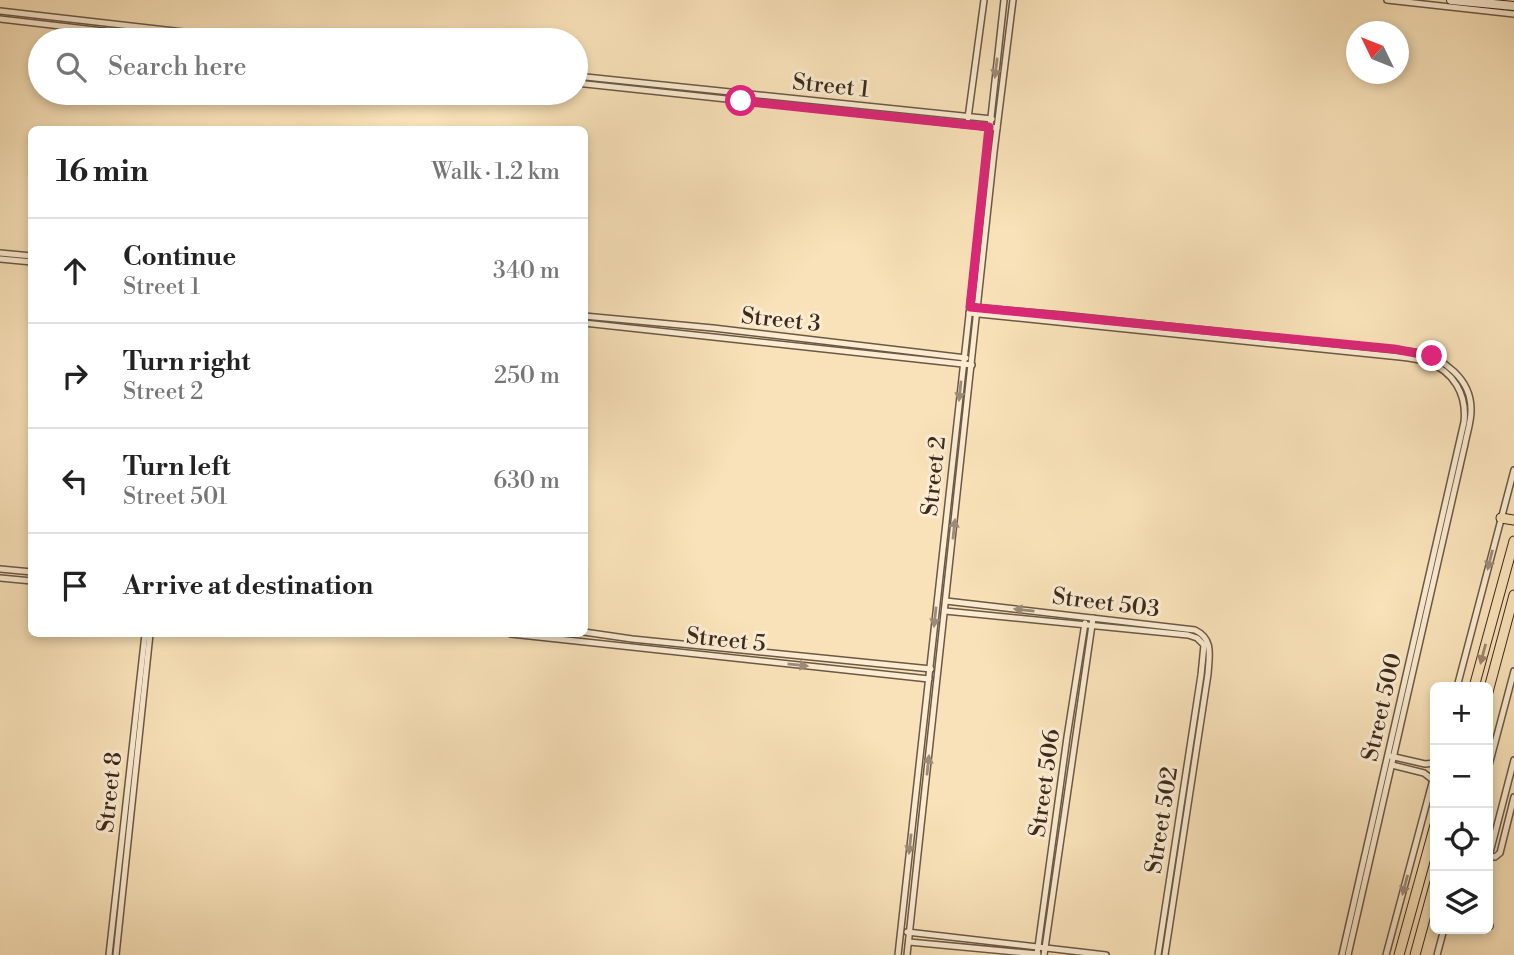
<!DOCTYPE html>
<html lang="en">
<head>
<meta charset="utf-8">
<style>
  body { margin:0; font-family:"Libre Bodoni",serif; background:#f6f6f6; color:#222 }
  .controls { position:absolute; right:21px; bottom:21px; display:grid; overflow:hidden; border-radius:10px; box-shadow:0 4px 10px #0003 }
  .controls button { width:63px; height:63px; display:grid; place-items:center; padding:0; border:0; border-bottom:2px solid #e0e0e0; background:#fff; color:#222; font:35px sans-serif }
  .compass { position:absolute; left:1346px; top:21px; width:63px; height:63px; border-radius:50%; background:#fff; box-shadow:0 4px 10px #0003; rotate:313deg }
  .stop { position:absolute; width:21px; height:21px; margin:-16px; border:5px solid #db2777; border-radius:50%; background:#fff }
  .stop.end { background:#db2777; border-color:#fff; box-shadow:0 2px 7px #0008 }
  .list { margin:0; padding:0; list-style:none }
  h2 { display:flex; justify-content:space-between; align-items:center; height:91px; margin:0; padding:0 28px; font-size:30px }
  h2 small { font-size:23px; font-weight:400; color:#767676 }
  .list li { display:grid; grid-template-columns:46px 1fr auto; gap:21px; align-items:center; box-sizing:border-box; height:105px; padding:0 28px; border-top:2px solid #e0e0e0 }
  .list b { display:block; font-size:26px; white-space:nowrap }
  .list p { margin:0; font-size:23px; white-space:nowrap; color:#767676 }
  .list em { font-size:23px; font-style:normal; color:#767676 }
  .icon { flex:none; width:38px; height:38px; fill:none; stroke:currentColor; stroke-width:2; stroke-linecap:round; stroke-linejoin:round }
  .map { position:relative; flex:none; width:1514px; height:955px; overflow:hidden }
  .search { position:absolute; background:#fff; box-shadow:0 4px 10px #0003; left:28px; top:28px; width:560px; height:77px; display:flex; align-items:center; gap:18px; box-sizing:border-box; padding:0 24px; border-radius:38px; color:#767676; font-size:26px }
  .panel { position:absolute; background:#fff; box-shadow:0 4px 10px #0003; left:28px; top:126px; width:560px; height:511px; border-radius:10px }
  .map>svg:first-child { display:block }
</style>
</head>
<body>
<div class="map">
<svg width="1514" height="955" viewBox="0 0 1514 955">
  <rect width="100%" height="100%" fill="#f9e2b9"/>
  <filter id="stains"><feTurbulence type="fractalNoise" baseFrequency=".00286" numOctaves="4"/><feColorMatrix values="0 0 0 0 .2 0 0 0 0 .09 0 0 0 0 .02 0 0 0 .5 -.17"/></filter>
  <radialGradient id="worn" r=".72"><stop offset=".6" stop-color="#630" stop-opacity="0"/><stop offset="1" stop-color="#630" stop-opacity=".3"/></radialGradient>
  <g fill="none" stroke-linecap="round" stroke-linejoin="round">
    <defs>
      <g id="minor">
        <polyline points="1387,0 1514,14"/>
        <polyline points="0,11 253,40"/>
        <polyline points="0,19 181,40"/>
        <polyline points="576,76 992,119"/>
        <polyline points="576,83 997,128"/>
        <polyline points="968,118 984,0"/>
        <polyline points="0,253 32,256"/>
        <polyline points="0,259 32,262"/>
        <path d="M970 307 1062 315 1414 352C1443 357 1472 379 1471 411 1471 422 1467 433 1465 444L1348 955"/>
        <path d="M969 313 1400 357C1409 358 1418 359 1427 362 1454 371 1467 395 1464 422L1342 955"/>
        <polyline points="584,316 713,328 966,358"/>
        <polyline points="584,323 972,365"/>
        <polyline points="0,569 32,572"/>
        <polyline points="0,578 32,581"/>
        <path d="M946 601 1195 630C1214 639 1209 656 1208 674L1165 955"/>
        <polyline points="945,611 1188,635 1197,638 1204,645 1201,675 1158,955"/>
        <polyline points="584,632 632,639 931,669"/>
        <polyline points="511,634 929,679"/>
        <polyline points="1457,687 1514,470"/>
        <polyline points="1390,756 1425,764 1435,763"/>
        <polyline points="1392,765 1424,773 1433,780"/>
        <polyline points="1488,769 1514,671"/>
        <polyline points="1489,856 1495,857 1500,853 1514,797"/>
        <polyline points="1488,860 1514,760"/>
        <polyline points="1488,926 1490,926"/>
        <polyline points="907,932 1106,955"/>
        <polyline points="909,942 1038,954"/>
        <polyline points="1037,954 1067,737 1085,623"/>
        <polyline points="109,955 145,634"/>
        <polyline points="116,955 150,634"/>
        <polyline points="898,955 1004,0"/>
        <polyline points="907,955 994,152 1013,0"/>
        <polyline points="1044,955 1093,618"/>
        <polyline points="1386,955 1435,772"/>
        <polyline points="1437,955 1444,929"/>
      </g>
      <polyline id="secondary" points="1451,0 1514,6"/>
      <g id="trunk">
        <polyline points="1501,518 1514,520"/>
        <polyline points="1474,687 1514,541"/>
        <polyline points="1488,692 1514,595"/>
        <polyline points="1399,955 1435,825"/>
        <polyline points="1415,955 1435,882"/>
      </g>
    </defs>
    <use href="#minor" stroke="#6b5845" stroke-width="8"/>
    <use href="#secondary" stroke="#3c2a1e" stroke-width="10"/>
    <use href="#trunk" stroke="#3c2a1e" stroke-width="11"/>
    <use href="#minor" stroke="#fbecd2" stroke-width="5"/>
    <use href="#secondary" stroke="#fbecd2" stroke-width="8"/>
    <use href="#trunk" stroke="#f9e2b9" stroke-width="9"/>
  </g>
  <defs><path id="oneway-solid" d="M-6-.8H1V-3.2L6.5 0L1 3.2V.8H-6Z" transform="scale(1.75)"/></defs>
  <g fill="#9c8b78">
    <use href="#oneway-solid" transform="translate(996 68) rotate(97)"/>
    <use href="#oneway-solid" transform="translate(960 391) rotate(96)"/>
    <use href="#oneway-solid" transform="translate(954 529) rotate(-84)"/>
    <use href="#oneway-solid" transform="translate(1490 560) rotate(104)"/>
    <use href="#oneway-solid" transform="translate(1024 610) rotate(-174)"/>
    <use href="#oneway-solid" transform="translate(935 617) rotate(96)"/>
    <use href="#oneway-solid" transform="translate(798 665) rotate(6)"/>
    <use href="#oneway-solid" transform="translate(928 765) rotate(-84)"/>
    <use href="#oneway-solid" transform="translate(910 844) rotate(96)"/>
    <use href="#oneway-solid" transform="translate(1405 885) rotate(105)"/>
  </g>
  <use fill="#9a866c" href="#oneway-solid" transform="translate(1483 654) rotate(105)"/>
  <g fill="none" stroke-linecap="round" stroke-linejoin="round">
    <polyline stroke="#db2777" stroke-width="9" points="741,101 989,127 970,307 1394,349 1432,356"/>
  </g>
  <g text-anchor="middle" stroke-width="6" stroke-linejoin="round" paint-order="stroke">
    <g font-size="23" fill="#3c2a1e" stroke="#fbecd2">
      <text transform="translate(831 85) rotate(6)" y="8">Street 1</text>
      <text transform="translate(781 319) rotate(6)" y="8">Street 3</text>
      <text transform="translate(933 476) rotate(-84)" y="8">Street 2</text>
      <text transform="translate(1106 602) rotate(7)" y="8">Street 503</text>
      <text transform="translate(726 639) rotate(6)" y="8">Street 5</text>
      <text transform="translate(1381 707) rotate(-77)" y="8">Street 500</text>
      <text transform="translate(1044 783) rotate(-82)" y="8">Street 506</text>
      <text transform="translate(109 792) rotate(-84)" y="8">Street 8</text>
      <text transform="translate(1161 820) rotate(-81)" y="8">Street 502</text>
    </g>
  </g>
  <rect width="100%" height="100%" filter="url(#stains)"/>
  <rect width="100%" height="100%" fill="url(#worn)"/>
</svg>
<div class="controls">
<button>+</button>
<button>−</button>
<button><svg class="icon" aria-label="locate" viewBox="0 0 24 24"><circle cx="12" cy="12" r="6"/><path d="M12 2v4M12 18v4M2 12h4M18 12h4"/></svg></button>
<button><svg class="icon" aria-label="layers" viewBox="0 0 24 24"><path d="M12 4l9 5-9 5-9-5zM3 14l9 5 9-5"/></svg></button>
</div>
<svg class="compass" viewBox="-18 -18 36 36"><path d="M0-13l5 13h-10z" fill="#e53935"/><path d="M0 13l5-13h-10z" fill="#767676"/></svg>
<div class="stop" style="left:741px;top:101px"></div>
<div class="stop end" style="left:1432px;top:356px"></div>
<div class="search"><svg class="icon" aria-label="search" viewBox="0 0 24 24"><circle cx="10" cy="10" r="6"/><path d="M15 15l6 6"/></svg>Search here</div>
<section class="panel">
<h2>16 min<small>Walk · 1.2 km</small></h2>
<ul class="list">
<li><svg class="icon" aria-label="ahead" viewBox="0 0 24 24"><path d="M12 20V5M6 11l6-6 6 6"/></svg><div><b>Continue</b><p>Street 1</p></div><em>340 m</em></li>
<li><svg class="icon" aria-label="right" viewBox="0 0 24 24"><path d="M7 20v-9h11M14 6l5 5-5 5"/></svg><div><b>Turn right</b><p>Street 2</p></div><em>250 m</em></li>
<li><svg class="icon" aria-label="left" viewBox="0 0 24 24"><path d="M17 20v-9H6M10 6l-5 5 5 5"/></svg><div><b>Turn left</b><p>Street 501</p></div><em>630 m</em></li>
<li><svg class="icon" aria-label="arrive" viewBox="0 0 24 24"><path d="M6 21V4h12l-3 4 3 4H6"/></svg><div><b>Arrive at destination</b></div></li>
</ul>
</section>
</div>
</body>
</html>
